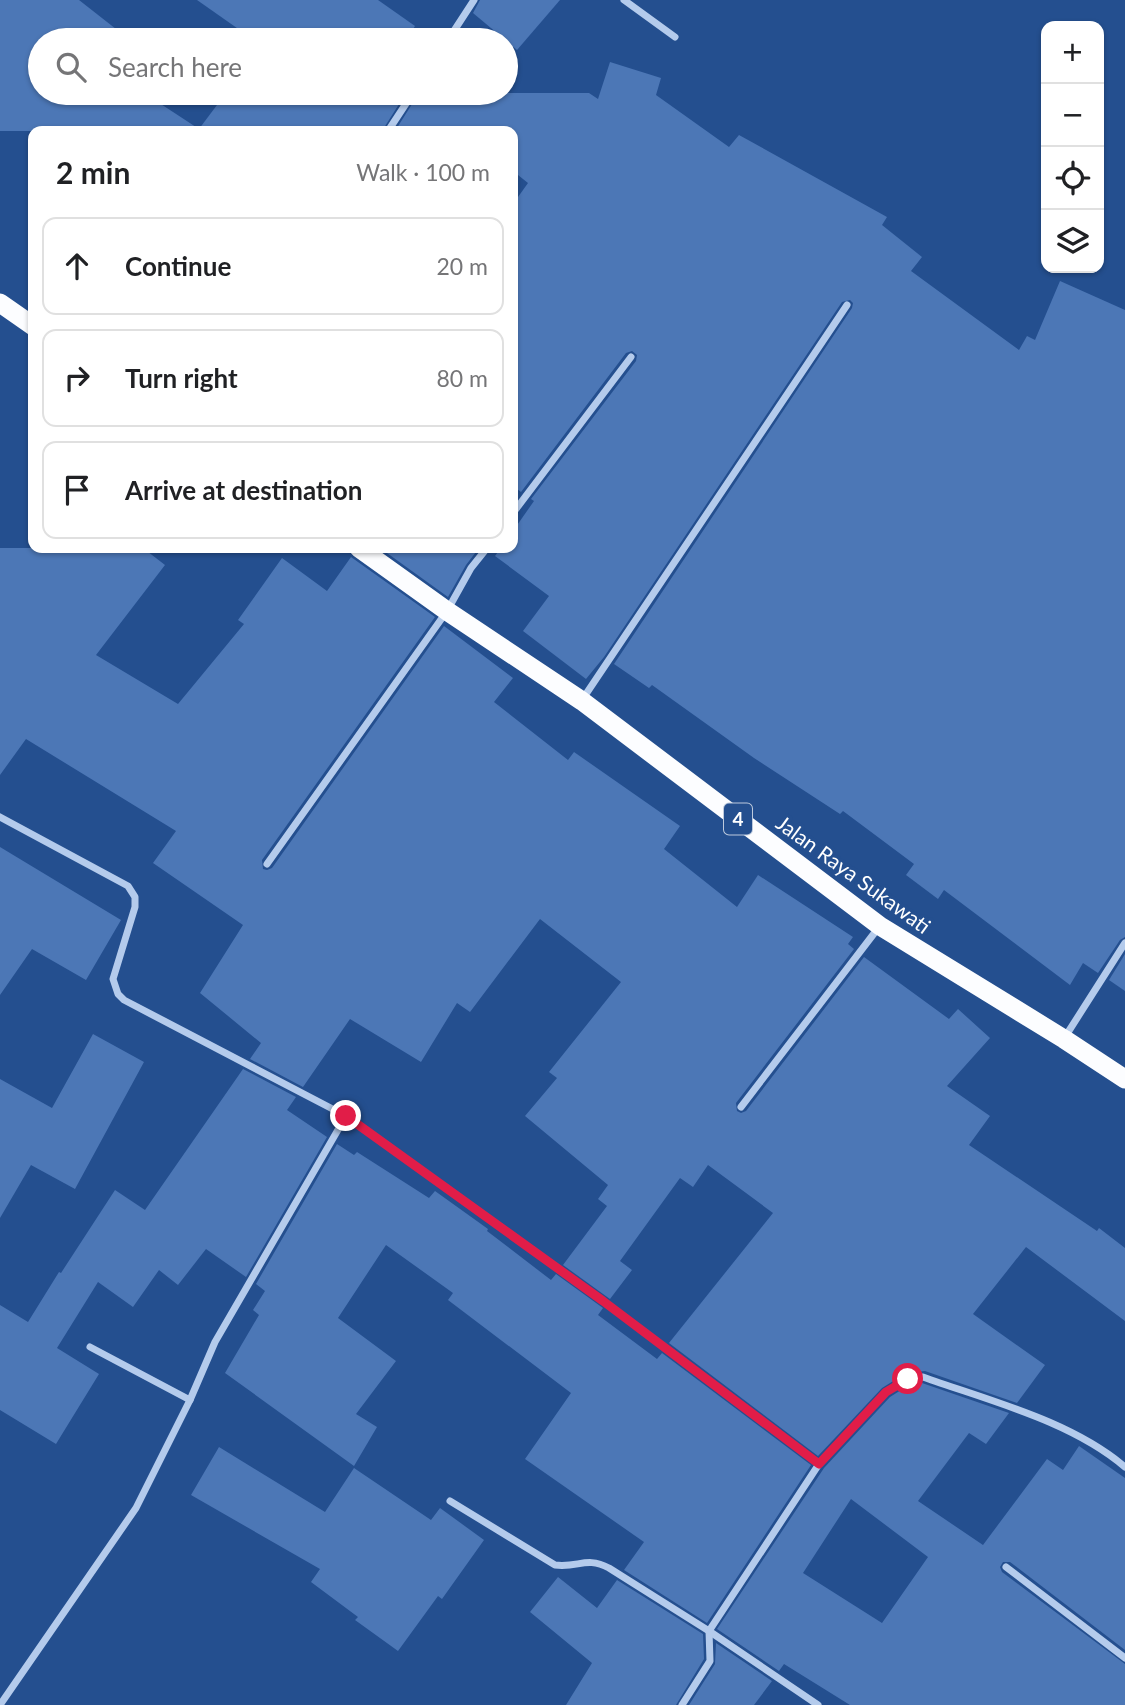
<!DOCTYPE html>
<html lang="en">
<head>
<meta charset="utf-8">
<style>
  body { margin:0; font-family:Lato,sans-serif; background:#f2f2f2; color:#202124 }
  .controls { position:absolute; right:21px; top:21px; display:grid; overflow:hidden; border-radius:14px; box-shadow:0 2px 5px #0004 }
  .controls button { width:63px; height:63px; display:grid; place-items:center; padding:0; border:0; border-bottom:2px solid #e0e0e0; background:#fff; color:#202124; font:35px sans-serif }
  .stop { position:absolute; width:21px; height:21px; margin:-16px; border:5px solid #e11d48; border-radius:50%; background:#fff }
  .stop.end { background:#e11d48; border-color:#fff; box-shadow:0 2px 7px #0008 }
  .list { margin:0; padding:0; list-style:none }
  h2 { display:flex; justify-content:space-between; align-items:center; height:91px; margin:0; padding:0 28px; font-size:30px }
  h2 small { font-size:23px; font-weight:400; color:#757577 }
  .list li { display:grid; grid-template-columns:46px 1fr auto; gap:21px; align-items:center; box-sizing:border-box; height:98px; margin:0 14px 14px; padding:0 14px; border:2px solid #e0e0e0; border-radius:14px }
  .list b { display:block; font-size:26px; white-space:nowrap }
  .list em { font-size:23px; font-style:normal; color:#757577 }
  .icon { flex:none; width:38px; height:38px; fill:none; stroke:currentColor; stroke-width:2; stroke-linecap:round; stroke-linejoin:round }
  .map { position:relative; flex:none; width:1125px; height:1705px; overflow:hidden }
  .search { position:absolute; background:#fff; box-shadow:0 2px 5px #0004; left:28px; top:28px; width:490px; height:77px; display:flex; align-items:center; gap:18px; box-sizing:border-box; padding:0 24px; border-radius:38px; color:#757577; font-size:26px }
  .panel { position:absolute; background:#fff; box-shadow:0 2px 5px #0004; left:28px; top:126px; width:490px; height:427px; border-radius:14px }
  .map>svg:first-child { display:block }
</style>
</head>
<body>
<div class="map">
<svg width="1125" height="1705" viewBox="0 0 1125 1705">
  <rect width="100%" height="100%" fill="#244f8f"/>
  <g fill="#4c77b6" fill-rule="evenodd">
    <polygon points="0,0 79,0 130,40 40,40 40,93 144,93 199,129 226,93 406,93 382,131 0,131"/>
    <polygon points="197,0 378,0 415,26 406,40 254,40"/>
    <polygon points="480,0 560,0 517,50 473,13"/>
    <polygon points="610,62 661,78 656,95 729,147 739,135 887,217 882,225 922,257 911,271 1019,350 1027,336 1035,340 1060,281 1125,310 1125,937 1120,940 1098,973 1083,963 1070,985 944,890 938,899 906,875 914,864 843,811 840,814 754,758 652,685 649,688 614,664 852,308 853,303 850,300 842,302 604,657 586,679 523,631 549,596 495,556 501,548 513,548 513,531 534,501 531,499 636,361 637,355 632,351 626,353 521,492 513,486 513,204 528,183 513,171 513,131 395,131 419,93 589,93 598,99"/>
    <polygon points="0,548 143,548 165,565 96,655 178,704 244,624 238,620 282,558 327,591 351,557 435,617 262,860 263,869 267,870 272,868 444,626 513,678 494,702 568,760 574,752 680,826 664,849 737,907 758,875 853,937 848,944 854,949 736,1103 737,1111 741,1113 746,1111 864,957 949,1019 958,1009 990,1038 947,1086 990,1116 969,1145 1097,1231 1099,1228 1125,1248 1125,1321 1026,1247 973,1314 1045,1365 1017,1403 925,1371 906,1373 882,1388 818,1456 669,1343 773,1213 708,1165 693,1187 680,1178 620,1261 632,1270 610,1299 563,1265 607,1206 598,1199 608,1185 525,1116 557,1078 549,1072 621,982 540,919 470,1012 457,1003 421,1062 350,1019 303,1087 250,1059 261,1043 200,993 243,925 153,863 176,831 26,739 0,775"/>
    <polygon points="380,548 479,548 466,565 448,597"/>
    <polygon points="0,847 121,920 86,980 32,949 0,995"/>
    <polygon points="1125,954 1125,991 1109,980"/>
    <polygon points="93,1034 144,1062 75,1189 31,1165 0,1218 0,1079 52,1108"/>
    <polygon points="243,1069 296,1097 287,1110 327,1137 246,1277 206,1249 178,1285 159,1270 133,1307 98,1282 57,1348 99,1374 56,1444 0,1410 0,1305 28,1322 59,1272 61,1273 115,1190 145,1210"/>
    <polygon points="337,1144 354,1155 357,1152 429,1198 435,1191 488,1229 487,1231 551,1280 556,1274 603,1308 598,1315 657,1359 662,1353 811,1465 707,1623 624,1570 644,1542 525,1459 571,1393 448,1300 453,1293 386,1245 338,1318 396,1361 356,1414 377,1427 354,1466 225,1373 259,1315 253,1310 265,1291 256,1284"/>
    <path d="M922 1383 1009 1413 986 1444 969 1433 918 1501 983 1545 1047 1459 1063 1470 1079 1446 1125 1478V1650L1010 1562H1003L1000 1567 1002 1572 1125 1664V1705H850L784 1664 779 1671 717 1629 824 1468 890 1397 909 1385ZM851 1499 928 1557 882 1623 803 1573Z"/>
    <polygon points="219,1447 325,1512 354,1468 431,1520 440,1508 484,1540 442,1599 438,1596 398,1651 355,1620 358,1617 311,1582 320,1569 191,1495"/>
    <polygon points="558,1577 597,1608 617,1580 703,1634 704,1659 676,1705 566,1705 592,1663 530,1612"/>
    <polygon points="716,1643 772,1681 754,1705 689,1705 715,1664"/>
  </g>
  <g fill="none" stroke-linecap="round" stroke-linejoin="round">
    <g stroke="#b4cbec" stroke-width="7">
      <polyline points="624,0 675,37"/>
      <polyline points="448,40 474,0"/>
      <polyline points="388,131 413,93"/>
      <polyline points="513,513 631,357"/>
      <polyline points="582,700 847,305"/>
      <polyline points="0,817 128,886 135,897 135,907 113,979 118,994 124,1000 346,1116 603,1301 819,1464"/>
      <polyline points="267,864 447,611 471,568 487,548"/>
      <polyline points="1065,1037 1125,943"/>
      <polyline points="741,1107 879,927"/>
      <polyline points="90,1347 190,1400"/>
      <path d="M450 1501 555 1565C579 1568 586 1556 609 1568L709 1631 818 1705"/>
      <polyline points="1006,1567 1125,1658"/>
      <polyline points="0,1705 136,1508 190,1400 215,1342 346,1116"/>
      <path d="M682 1705 710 1661 709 1631 819 1464 886 1392 907 1379 923 1377C990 1401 1071 1421 1125 1467"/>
    </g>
    <g stroke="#fcfdff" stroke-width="19">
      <polyline points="0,303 33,326"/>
      <polyline points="359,548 447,611 582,701 880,926 1064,1039 1125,1079"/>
    </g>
  </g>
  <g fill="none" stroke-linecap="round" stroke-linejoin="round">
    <polyline stroke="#e11d48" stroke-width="9" points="346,1116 603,1301 819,1464 886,1392 908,1379"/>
  </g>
  <g text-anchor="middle" stroke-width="7" stroke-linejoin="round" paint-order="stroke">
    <rect fill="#244f8f" stroke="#bdcadd" stroke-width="2" x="724" y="803.5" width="28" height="31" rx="5"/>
    <g font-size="19" font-weight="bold" fill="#fff">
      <text x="738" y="826">4</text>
    </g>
    <g font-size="21" fill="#fff" stroke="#244f8f">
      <text transform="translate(853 875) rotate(36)" y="7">Jalan Raya Sukawati</text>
    </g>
  </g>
</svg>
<div class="controls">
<button>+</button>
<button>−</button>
<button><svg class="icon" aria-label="locate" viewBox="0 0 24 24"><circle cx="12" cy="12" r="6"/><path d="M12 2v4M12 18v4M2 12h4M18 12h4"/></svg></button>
<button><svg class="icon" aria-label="layers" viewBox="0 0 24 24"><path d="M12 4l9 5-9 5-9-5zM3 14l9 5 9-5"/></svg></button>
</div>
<div class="stop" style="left:908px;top:1379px"></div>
<div class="stop end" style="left:346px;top:1116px"></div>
<div class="search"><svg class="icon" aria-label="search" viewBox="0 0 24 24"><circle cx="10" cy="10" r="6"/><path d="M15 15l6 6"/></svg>Search here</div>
<section class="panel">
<h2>2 min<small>Walk · 100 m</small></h2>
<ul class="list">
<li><svg class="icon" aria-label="ahead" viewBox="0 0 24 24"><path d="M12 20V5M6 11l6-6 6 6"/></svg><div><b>Continue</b></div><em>20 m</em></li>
<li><svg class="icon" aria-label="right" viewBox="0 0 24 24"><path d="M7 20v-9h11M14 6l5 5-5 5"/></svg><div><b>Turn right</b></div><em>80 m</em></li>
<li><svg class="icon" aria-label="arrive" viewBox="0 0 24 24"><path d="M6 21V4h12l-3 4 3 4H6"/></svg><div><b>Arrive at destination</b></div></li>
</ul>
</section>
</div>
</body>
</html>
